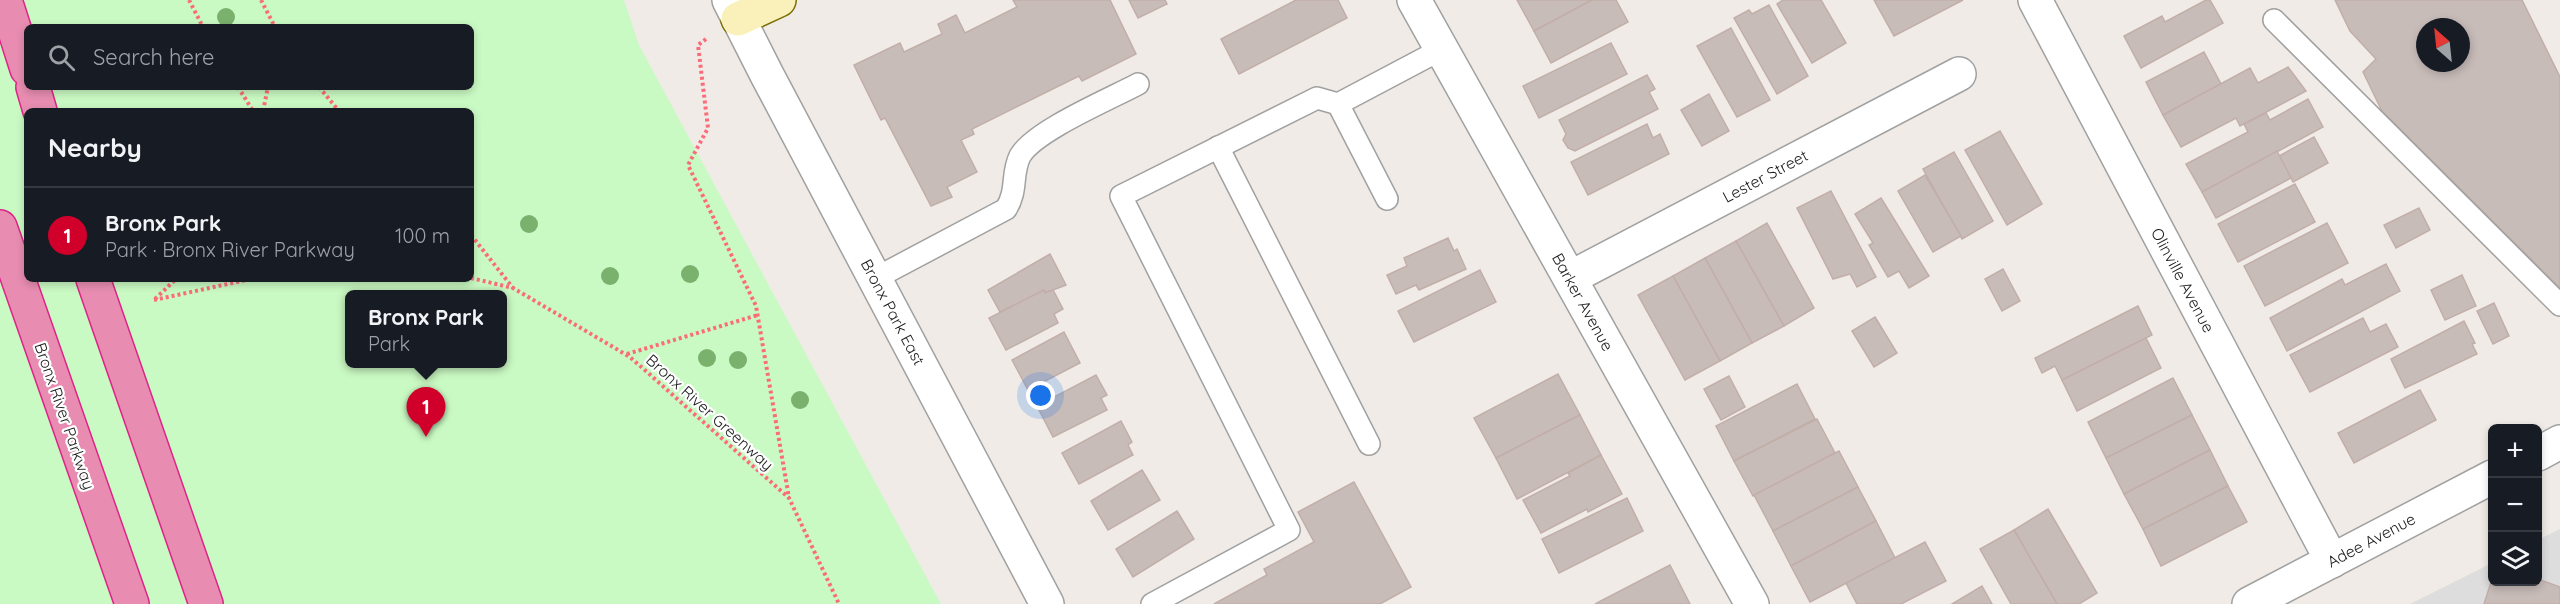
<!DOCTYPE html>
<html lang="en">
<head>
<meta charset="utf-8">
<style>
  body { margin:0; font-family:Quicksand,sans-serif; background:#20242c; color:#f1f3f6 }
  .controls { position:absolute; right:18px; bottom:18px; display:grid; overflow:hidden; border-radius:9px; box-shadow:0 3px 9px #0003 }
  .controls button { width:54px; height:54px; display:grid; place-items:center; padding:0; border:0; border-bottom:2px solid #363941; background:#171b24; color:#f1f3f6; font:30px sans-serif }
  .compass { position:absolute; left:2416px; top:18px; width:54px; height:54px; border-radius:50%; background:#171b24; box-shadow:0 3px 9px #0003; rotate:333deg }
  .you { position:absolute; left:1041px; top:396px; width:21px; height:21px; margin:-15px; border:4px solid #fff; border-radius:50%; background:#1a73e8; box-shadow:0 0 0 9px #1a73e833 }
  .badge { display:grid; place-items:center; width:39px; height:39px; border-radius:50%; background:#d0002a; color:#fff; font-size:20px; font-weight:700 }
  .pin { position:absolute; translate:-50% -50px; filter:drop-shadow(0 2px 3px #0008) }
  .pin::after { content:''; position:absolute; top:32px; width:21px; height:18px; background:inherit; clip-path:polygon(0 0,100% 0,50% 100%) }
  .popup { position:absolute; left:345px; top:290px; width:162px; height:78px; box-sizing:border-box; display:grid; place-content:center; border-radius:9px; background:#171b24; filter:drop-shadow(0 2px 4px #0005); font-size:20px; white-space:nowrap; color:#9ea1a6 }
  .popup b { font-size:22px; color:#f1f3f6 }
  .popup::after { content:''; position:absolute; left:50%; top:100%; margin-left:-12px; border:12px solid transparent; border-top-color:#171b24 }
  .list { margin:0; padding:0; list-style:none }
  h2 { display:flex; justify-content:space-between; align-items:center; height:78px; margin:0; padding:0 24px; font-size:26px }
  h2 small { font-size:20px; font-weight:400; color:#9ea1a6 }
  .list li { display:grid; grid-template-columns:39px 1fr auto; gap:18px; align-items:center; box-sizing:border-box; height:96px; padding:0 24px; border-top:2px solid #363941 }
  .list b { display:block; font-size:22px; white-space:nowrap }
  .list p { margin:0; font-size:20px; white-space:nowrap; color:#9ea1a6 }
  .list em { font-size:20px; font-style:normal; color:#9ea1a6 }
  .icon { flex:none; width:33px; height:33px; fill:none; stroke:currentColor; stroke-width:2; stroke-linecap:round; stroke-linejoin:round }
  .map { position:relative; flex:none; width:2560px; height:604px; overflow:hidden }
  .search { position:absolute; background:#171b24; box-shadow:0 3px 9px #0003; left:24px; top:24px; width:450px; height:66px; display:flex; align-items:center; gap:15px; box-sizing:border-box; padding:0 21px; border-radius:9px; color:#9ea1a6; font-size:22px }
  .panel { position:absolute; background:#171b24; box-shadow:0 3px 9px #0003; left:24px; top:108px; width:450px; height:174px; border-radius:9px }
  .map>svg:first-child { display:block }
</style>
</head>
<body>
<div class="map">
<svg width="2560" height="604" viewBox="0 0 2560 604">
  <rect width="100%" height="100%" fill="#f0ebe6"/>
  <polygon fill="#dedddd" points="2560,529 2560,604 2410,604 2492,563 2492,582 2538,582 2538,540"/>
  <path fill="#cafac3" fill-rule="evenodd" d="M0 0H624L639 45 941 604H0ZM27 27H471V87H27ZM27 111H471V279H27ZM350 294H502V364H350Z"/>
  <g fill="#c8bcb9" stroke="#c2aea8" stroke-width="1.5" fill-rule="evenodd">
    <polygon points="1013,0 1110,0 1136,54 1082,81 1079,76 972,129 974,134 961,140 977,172 947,187 952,197 931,206 885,118 881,120 854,65 900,43 904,52 942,34 938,24 956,15 965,33 1017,7"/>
    <polygon points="1129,0 1165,0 1167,4 1138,18"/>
    <polygon points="1296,0 1338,0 1347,18 1239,74 1221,39"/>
    <polygon points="1517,0 1592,0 1534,31"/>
    <polygon points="1592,0 1616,0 1628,22 1551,63 1534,31"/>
    <polygon points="1783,0 1821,0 1846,43 1812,63 1777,4"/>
    <polygon points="1874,0 1963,0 1894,36"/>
    <polygon points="2206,0 2210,0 2223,23 2141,68 2124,36 2162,16 2165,22"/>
    <path d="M2335 0H2522L2560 77V288L2382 111 2363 72 2376 59 2350 31ZM2425 27H2461V63H2425Z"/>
    <polygon points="1769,5 1808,76 1777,94 1734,18 1749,10 1752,14"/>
    <polygon points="1731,28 1770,100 1737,117 1697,46"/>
    <polygon points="1611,43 1627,74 1539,118 1523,86"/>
    <polygon points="2204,52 2221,84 2163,115 2146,82"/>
    <polygon points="2288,67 2306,91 2240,126 2236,118 2181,147 2163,115 2250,68 2258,83"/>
    <polygon points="1647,75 1655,89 1649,92 1658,109 1575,151 1568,148 1563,140 1566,134 1559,120"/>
    <polygon points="1709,94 1729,131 1702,146 1681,110"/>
    <polygon points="2308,99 2323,127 2202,192 2186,164 2248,132 2244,124 2266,113 2270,120"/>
    <polygon points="1647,124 1653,138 1660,134 1669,154 1588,195 1571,162"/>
    <polygon points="2000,131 2042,204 2007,225 1965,150"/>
    <polygon points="2314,137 2328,163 2293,182 2279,156"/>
    <polygon points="2277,151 2291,178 2216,218 2202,192"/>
    <polygon points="1954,152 1993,221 1962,239 1923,169"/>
    <polygon points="1925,175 1961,236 1933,252 1898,191"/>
    <polygon points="2295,184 2315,222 2238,262 2218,224"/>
    <polygon points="1831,191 1876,277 1857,287 1850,274 1833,279 1797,208"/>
    <polygon points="1881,198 1929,276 1909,288 1899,271 1888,277 1869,245 1873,243 1855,214"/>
    <polygon points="2419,208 2430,230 2396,248 2384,225"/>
    <polygon points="1767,223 1814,308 1784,326 1736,241"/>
    <polygon points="2327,223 2348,263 2265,306 2244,266"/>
    <polygon points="1448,238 1454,251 1457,249 1466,269 1419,290 1416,285 1396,294 1387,275 1407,266 1404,258"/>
    <polygon points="1736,241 1784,326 1752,343 1705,258"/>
    <polygon points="1050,254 1066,285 1045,293 1044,290 1000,312 988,290"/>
    <polygon points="1705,258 1752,343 1720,361 1673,276"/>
    <polygon points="2386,264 2400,291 2287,351 2270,318 2342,279 2345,285"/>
    <polygon points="2003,269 2020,301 2002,311 1985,279"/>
    <polygon points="1480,270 1496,302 1414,342 1398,311"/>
    <polygon points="2462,275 2476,306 2445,320 2431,290"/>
    <polygon points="1673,276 1720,361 1685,380 1638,295"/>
    <polygon points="1044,290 1045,293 1053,290 1063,309 1054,314 1058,323 1006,350 989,318"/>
    <polygon points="2494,303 2509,336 2493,344 2477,311"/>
    <polygon points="2138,306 2152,335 2062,380 2055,366 2042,373 2035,358"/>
    <polygon points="1875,317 1897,353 1874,367 1852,331"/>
    <polygon points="2363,318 2370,332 2386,324 2398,347 2310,392 2290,355"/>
    <polygon points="2464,321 2475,343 2472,344 2477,354 2405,388 2391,359"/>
    <polygon points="1064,332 1080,363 1028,390 1012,360"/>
    <polygon points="2146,338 2161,368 2077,411 2062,380"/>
    <polygon points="1558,374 1580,415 1496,458 1474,418"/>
    <polygon points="1096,375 1107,395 1101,398 1107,410 1053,437 1037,406"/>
    <polygon points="1729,376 1745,407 1721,420 1704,389"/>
    <polygon points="2173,378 2192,415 2106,458 2088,422"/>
    <polygon points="1797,384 1815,419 1734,461 1716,426"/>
    <polygon points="2420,390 2436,420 2354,463 2338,433"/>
    <polygon points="1580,415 1601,455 1517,499 1496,458"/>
    <polygon points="2192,415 2210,450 2124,494 2106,458"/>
    <polygon points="1817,419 1835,453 1753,496 1734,461"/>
    <polygon points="1121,421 1132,442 1128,445 1133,455 1079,484 1062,453"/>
    <polygon points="2210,450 2228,486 2143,529 2124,494"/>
    <polygon points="1839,451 1858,487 1773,531 1754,495"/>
    <polygon points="1601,455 1622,494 1588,512 1587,509 1541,533 1523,500 1570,476 1568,473"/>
    <polygon points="1142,470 1160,500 1108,530 1091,501"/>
    <polygon points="1354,482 1411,587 1380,604 1214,604 1267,575 1264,569 1314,542 1298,512"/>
    <polygon points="2228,486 2247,522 2161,566 2143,529"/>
    <polygon points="1858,487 1876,521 1791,566 1773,531"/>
    <polygon points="1627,498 1643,531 1559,573 1542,539"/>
    <polygon points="2048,509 2097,593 2079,604 2057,604 2014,530"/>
    <polygon points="1177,511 1194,539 1133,577 1116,549"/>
    <polygon points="1876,521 1895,558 1810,602 1791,566"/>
    <polygon points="2014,530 2057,604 2011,604 1980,549"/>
    <polygon points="1925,542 1946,581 1901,604 1857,604 1846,583"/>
    <polygon points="1670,565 1690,604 1595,604"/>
    <polygon points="2492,579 2492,582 2538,582 2538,579 2560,587 2560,604 2484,604"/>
    <polygon points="1982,586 1992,604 1952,604"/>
  </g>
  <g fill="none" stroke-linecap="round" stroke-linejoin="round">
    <defs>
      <g id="service">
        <polyline points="2274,20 2560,305"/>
        <polyline points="1338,104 1387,199"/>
        <polyline points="1218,147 1369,444"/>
        <path d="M876 278 1006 209C1018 190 1011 174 1020 156 1034 131 1110 99 1138 84"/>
        <polyline points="1152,604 1289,530 1121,196 1317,98 1338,104 1442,49"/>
      </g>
      <g id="minor">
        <polyline points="729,0 767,75 1047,604"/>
        <polyline points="1414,0 1752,604"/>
        <polyline points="2035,0 2332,561"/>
        <polyline points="1570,278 1959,74"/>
        <polyline points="2538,454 2560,442"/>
        <polyline points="2249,604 2492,477"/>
      </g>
      <polyline id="secondary" points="738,19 779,0"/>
      <g id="motorway">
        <polyline points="5,0 27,69"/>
        <polyline points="33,87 40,111"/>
        <polyline points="0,227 132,604"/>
        <polyline points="93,279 206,604"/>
      </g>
    </defs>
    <use href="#service" stroke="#a1a1a1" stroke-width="24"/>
    <use href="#minor" stroke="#a1a1a1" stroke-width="36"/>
    <use href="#secondary" stroke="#7a6f04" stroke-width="36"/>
    <use href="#motorway" stroke="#dd2489" stroke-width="36"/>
    <g stroke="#fb6c7a" stroke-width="4" stroke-dasharray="3 3" stroke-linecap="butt">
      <polyline points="189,0 203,27"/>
      <polyline points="261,0 275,27"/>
      <polyline points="706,39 698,45 708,128 688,165 756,306 789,498"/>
      <polyline points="238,87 253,111"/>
      <polyline points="319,87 339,111"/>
      <polyline points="263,111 268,87"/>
      <polyline points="471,235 513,288"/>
      <polyline points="471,278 513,288 630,357 789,498 839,604"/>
      <polyline points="155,299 176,279"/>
      <polyline points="154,300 251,279"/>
      <polyline points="627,354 758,315"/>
    </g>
    <use href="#service" stroke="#fff" stroke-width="21"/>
    <use href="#minor" stroke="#fff" stroke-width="33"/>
    <use href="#secondary" stroke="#faf1ba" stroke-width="33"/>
    <use href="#motorway" stroke="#e88db1" stroke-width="33"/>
  </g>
  <g fill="#79b16d">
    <circle cx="226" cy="17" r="9"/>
    <circle cx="529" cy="224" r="9"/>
    <circle cx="690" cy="274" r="9"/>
    <circle cx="610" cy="276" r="9"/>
    <circle cx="707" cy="358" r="9"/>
    <circle cx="738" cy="360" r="9"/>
    <circle cx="800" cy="400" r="9"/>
  </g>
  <g text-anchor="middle" stroke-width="4.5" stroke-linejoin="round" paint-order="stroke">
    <g font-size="16" fill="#202020" stroke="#fff">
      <text transform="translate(1765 176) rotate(-28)" y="6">Lester Street</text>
      <text transform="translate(2183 280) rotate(62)" y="6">Olinville Avenue</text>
      <text transform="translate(1583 302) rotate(61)" y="6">Barker Avenue</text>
      <text transform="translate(893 312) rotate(62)" y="6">Bronx Park East</text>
      <text transform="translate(710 412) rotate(42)" y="6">Bronx River Greenway</text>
      <text transform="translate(65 416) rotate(71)" y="6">Bronx River Parkway</text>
      <text transform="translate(2371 540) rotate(-28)" y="6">Adee Avenue</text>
    </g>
  </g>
</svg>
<div class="controls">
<button>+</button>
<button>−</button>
<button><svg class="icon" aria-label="layers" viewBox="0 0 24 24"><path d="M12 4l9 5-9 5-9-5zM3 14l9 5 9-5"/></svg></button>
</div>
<svg class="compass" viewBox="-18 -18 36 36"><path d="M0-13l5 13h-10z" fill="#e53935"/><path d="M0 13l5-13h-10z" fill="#9ea1a6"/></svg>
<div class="you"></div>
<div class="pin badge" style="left:426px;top:437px">1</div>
<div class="popup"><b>Bronx Park</b>Park</div>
<div class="search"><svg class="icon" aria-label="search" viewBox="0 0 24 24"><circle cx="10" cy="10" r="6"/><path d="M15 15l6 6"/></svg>Search here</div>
<section class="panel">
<h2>Nearby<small></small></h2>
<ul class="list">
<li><span class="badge">1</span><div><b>Bronx Park</b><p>Park · Bronx River Parkway</p></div><em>100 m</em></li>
</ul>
</section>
</div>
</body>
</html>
